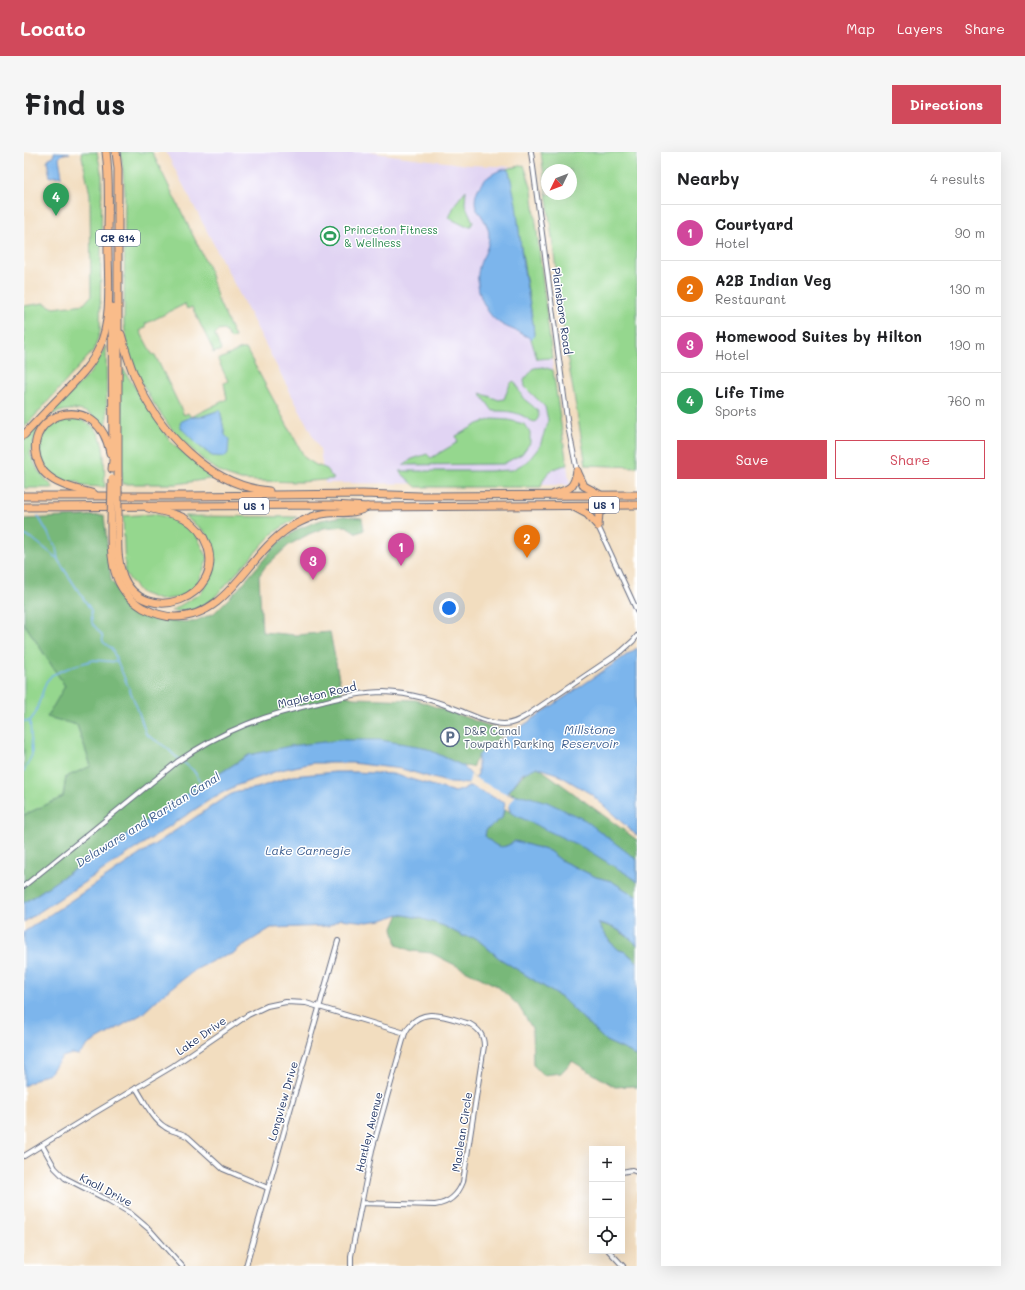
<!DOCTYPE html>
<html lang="en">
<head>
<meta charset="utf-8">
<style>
  body { margin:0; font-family:Mali,sans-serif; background:#f6f6f6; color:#202124 }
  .controls { position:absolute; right:12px; bottom:12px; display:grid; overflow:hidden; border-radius:0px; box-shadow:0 4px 16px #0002 }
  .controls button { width:36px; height:36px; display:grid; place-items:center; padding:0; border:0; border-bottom:1px solid #e0e0e0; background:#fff; color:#202124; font:20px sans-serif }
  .compass { position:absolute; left:517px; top:12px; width:36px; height:36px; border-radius:50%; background:#fff; box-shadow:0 4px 16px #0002; rotate:227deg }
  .you { position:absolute; left:425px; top:456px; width:14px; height:14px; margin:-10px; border:3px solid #fff; border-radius:50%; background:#1a73e8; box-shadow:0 0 0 6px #1a73e833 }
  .badge { display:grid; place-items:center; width:26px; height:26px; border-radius:50%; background:#d1495b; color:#fff; font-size:13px; font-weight:700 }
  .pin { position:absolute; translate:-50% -33px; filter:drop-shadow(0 1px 2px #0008) }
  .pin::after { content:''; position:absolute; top:21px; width:14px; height:12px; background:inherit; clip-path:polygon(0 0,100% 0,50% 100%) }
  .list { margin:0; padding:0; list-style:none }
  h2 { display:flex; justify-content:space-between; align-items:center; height:52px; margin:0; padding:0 16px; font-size:17px }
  h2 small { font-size:13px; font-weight:400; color:#757577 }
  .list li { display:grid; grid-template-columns:26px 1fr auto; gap:12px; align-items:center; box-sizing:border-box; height:56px; padding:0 16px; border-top:1px solid #e0e0e0 }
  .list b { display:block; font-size:15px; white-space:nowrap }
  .list p { margin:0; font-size:13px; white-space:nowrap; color:#757577 }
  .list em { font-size:13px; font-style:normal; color:#757577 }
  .actions { display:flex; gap:8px; padding:12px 16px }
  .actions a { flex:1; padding:9px 0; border:1px solid #d1495b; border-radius:0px; text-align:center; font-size:14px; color:#d1495b }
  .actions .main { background:#d1495b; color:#fff }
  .icon { flex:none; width:22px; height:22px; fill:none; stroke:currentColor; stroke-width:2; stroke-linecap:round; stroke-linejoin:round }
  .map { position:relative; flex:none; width:613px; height:1114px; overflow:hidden; border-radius:0px }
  header { display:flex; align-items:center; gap:24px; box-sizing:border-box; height:56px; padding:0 20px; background:#d1495b; color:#fff }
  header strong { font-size:19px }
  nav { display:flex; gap:22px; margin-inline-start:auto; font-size:14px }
  .intro { display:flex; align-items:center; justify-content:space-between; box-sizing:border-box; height:96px; padding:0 24px }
  h1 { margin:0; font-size:28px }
  .button { padding:10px 18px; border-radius:0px; background:#d1495b; color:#fff; font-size:14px; font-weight:700 }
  main { display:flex; gap:24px; padding:0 24px }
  aside { flex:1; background:#fff; border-radius:0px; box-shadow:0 4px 16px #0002 }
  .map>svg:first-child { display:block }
</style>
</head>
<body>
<header>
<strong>Locato</strong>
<nav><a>Map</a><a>Layers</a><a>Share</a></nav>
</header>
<div class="intro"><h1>Find us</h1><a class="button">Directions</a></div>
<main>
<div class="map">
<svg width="613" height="1114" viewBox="0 0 613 1114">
  <rect width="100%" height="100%" fill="#fff"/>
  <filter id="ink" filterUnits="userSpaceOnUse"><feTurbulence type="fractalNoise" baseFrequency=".025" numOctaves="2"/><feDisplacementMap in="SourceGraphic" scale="8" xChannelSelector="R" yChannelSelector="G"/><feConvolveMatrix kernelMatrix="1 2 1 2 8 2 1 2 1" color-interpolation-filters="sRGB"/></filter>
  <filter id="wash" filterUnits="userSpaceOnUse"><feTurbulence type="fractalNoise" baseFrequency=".012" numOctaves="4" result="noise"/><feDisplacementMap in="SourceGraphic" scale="16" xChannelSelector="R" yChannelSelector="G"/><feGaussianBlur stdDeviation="0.9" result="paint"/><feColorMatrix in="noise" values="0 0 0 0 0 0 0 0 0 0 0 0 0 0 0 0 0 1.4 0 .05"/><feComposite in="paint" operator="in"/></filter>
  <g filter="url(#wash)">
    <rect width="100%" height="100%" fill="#f2ddbf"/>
    <polygon fill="#e1d4f3" points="142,0 344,0 444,13 500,15 546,333 301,331 296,298"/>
    <g fill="#95d78e" stroke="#588376" fill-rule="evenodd">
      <polygon points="57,0 73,0 78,24 76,180 70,198 0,276 0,154 20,151 30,156 60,152 67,144 66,42"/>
      <path d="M97 0H128L185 116 194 148 211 185 207 187 200 178 193 179 191 183 197 198 189 201V198L168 155 163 157 161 152 121 172 122 175 116 179 128 202 131 203 160 263 164 261 167 265 203 247 200 231 204 229 194 208 217 197H222L281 306 292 313 301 316 310 327 277 330 234 329 217 328 202 323 185 313 163 293 146 275 126 246 114 224 104 199 100 172 101 40ZM196 258 201 284 188 304 174 293 157 276 167 265H176Z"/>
      <path d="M517 0H613V315L562 313 543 203ZM523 18H547V42H523Z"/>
      <polygon points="500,13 508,38 528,206 513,207 507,187 510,184 509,171 487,31 485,19 482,17"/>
      <polygon points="442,38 441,52 449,70 447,74 441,74 425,66 431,52"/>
      <path d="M82 194 83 269 81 277C77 273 73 266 68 263 53 254 38 258 24 264L67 220Z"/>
      <path d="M519 215 529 218 543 313C529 315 520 321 517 335H392L375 319H464L488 318 504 309 516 294 524 268 521 255 501 235 500 228 510 216Z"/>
      <polygon points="99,217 147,290 191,326 153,332 98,332 96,236"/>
      <path d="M489 229 492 231C494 237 496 241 499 246 506 253 522 260 511 270 506 269 503 266 499 264 489 259 480 259 469 259L456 241 475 248 480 247 486 232Z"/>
      <path d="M44 265C86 270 79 301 81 335L57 334 54 329 40 330 27 322 16 308V292L24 274Z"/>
      <polygon points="468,267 485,268 500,272 506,281 506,291 498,302 479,312 379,313 388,307 403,302 407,306 434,290 432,284 454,272"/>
      <polygon points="15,273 6,302 15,320 30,336 0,336 0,288"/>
      <polygon points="130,362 155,368 171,381 184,406 174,432 158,445 136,448 117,441 101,422 99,364"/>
      <polygon points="160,364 273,365 248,382 189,447 170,459 147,459 177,441 188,422 189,398 181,380"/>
      <polygon points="0,471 41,534 53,573 67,614 42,625 39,645 0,663"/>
    </g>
    <g fill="#78b879" stroke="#4a746c">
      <path d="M80 363 87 428 107 454 135 468 169 470 190 461 214 437 254 391 274 377 297 368 320 364 338 366 340 378 333 381 322 374 300 376 285 382 265 393 241 415 235 424 238 480 272 483 306 480 318 542 329 546 392 548 483 580C467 592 457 597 448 615L439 614 399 595 225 603 158 645 0 751V663L39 645 42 625 67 614 53 573 23 565 41 534 0 471V367Z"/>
      <path d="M506 615H514L613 688V745L587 729 572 725 538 709 525 699 491 689C477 699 472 695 461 684L462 678 478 666 480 658 489 660 497 644 484 640Z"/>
      <polygon points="375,762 396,766 420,774 439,784 452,786 475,806 538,846 582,889 606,900 613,905 613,936 609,934 591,935 548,909 537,921 519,923 509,913 508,876 494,853 473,834 407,801 388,799 373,793 369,776"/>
      <polygon points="574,771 589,775 608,788 613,793 613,810 602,800 595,798 586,790"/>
    </g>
    <g fill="#7bb5ec" stroke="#4b72a5">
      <polygon points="30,0 46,1 39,2 35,6 38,24 26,25 23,9 25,6 30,3"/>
      <path d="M482 17 485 19 492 52 499 113 509 171 510 184 507 187C488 174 473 177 461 154 453 140 451 122 458 107 462 100 465 92 465 83 465 77 461 69 457 63 456 61 453 59 452 56 447 37 464 20 482 17Z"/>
      <polygon points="196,258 201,283 205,287 204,301 201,305 188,304 174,293 157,276 156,270 167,265 176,265"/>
      <polygon points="613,496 613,684 567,642 533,622 513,615 498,622 483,642 502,644 523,650 561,668 613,708 613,730 606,724 560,696 487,661 482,649 447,632 426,631 378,617 328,611 289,611 256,618 214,633 190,645 0,770 0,751 158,645 225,603 266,594 317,588 356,588 399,595 439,614 451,627 454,622 454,604 461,597 494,577"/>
      <path d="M311 620H331L369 622 431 640 435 639 447 634 481 651 478 666 462 678 461 684C472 695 477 699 491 689L525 699 538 709 572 725 587 729 613 745V793C603 782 589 773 574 771L586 790 595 798 602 800 613 810V905L606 900 582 889 538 846 475 806 452 786 439 784 420 774 396 766 375 762 358 768 343 770 316 767 304 774 247 776 215 796 211 801 190 808 171 818 135 846 118 862 64 893 55 903 48 902 38 905 26 921 17 924 0 934V780L197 648 213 639 233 636 268 624Z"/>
    </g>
    <polygon fill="#f2ddbf" points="447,622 450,626 485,643 491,644 484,655 482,655 481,650 447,634 444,634"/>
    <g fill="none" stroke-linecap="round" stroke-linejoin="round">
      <g stroke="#7bb5ec" stroke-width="1.5">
        <polyline points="14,364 32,395 34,408 67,458 68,471 78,483 79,490 88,497 113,555 122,582 143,596 150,603 169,618 180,634"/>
        <polyline points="0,383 9,387 34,407"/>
        <polyline points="0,569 6,569 11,562 22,530 28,523 49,514 70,508 93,510"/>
        <polyline points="0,619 8,603 6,569"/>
      </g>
    </g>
  </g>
  <g filter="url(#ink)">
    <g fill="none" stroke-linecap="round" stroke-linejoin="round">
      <defs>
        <g id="minor">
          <polyline points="507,0 544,274 553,319"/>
          <polyline points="574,374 613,459"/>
          <path d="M0 734 153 610C200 577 242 563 298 550 319 545 339 540 360 540 388 541 412 549 437 559 450 564 465 572 480 572 489 572 495 568 502 564L598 499 609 489 613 484"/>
          <path d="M112 936C120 948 129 968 141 975 148 980 157 980 164 985L199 1017 244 1036"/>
          <polyline points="18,993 31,1016 41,1026 84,1048 106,1061 126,1078 158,1114"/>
          <polyline points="0,1004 62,966 149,914 224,863 243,854 262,850 282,851 381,881"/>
          <polyline points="598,1020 608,1018 613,1020"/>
          <polyline points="585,1099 599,1114"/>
          <polyline points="222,1114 314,789"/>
          <path d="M327 1114V1104L348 998 381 881C396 852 422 865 446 872 455 877 460 883 460 894L439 1030C434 1043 426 1051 411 1053L338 1051"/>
        </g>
        <g id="trunk">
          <polyline points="92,0 94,17 94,327"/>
          <path d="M97 182C101 197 105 211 111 225 134 279 184 333 245 339"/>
          <path d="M0 283C13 269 26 255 40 241 53 227 67 214 75 196 90 165 83 119 84 85 84 56 86 29 82 0"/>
          <polyline points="88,317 89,309 88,155"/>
          <polyline points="553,319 560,334 575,342"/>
          <path d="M70 342C54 337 34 334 22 322 17 318 15 312 13 306 0 259 75 238 86 301"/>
          <path d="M530 342C546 337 550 336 553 319"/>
          <polyline points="0,344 164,344 339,342 396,344 613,343"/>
          <polyline points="0,355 309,353 344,355 613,353"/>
          <polyline points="550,355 563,362 574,374"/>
          <path d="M87 370C87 405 86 436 119 456 129 461 140 465 151 465 205 465 224 402 265 376 277 369 291 362 305 361 318 360 332 362 343 355"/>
          <path d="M94 370C94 389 92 406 99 424 120 476 202 446 183 393 179 382 170 372 160 366 149 361 136 359 124 356"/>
          <polyline points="574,374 575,361 587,353"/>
        </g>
      </defs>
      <use href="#minor" stroke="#666c80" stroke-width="6"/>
      <use href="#trunk" stroke="#666c80" stroke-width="9"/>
      <use href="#minor" stroke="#fff" stroke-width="4"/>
      <use href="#trunk" stroke="#f9bc8a" stroke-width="7"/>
      <defs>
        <g id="trunk-bridge">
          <polyline points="94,327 94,370"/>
          <polyline points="87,370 88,327"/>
        </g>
      </defs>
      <use href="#trunk-bridge" stroke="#666c80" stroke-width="9" stroke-linecap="butt"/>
      <use href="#trunk-bridge" stroke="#f9bc8a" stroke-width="7"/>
    </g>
  </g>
  <defs>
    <symbol id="stadium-ring" viewBox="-11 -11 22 22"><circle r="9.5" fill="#fff" stroke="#2e9e5b" stroke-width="1.5"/><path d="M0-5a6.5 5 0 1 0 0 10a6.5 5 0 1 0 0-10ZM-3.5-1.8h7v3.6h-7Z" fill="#2e9e5b"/></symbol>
    <symbol id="parking-ring" viewBox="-11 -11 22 22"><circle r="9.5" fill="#fff" stroke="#5c6f8a" stroke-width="1.5"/><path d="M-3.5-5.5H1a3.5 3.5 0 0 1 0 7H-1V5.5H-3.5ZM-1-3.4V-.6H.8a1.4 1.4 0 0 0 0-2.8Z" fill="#5c6f8a"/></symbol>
  </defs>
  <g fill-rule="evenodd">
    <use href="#stadium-ring" x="295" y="73" width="22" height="22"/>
    <use href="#parking-ring" x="415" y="574" width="22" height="22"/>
  </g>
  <g text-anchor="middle" stroke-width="3" stroke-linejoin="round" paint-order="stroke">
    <g fill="#fff" stroke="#5f6d8e" stroke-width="1">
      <rect x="72" y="78" width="44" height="16" rx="3"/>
      <rect x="565" y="345" width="30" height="16" rx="3"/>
      <rect x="215" y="346" width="30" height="16" rx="3"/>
    </g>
    <g font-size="10" font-weight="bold" fill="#1b2f5e">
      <text x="94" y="90">CR 614</text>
      <text x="580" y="357">US 1</text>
      <text x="230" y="358">US 1</text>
    </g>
    <g font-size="11" fill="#27864d" stroke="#fff" text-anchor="start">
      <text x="320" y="82">Princeton Fitness<tspan x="320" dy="13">&amp; Wellness</tspan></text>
    </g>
    <g font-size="11" fill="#1b2f5e" stroke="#fff">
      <text transform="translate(538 159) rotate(82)" y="4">Plainsboro Road</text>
      <text transform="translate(293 543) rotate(-13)" y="4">Mapleton Road</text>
      <text transform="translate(177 884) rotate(-35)" y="4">Lake Drive</text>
      <text transform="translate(259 949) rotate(-74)" y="4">Longview Drive</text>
      <text transform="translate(345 980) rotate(-76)" y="4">Hartley Avenue</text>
      <text transform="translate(438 980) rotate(-81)" y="4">Maclean Circle</text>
      <text transform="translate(82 1038) rotate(28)" y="4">Knoll Drive</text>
    </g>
    <g font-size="11" fill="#4e5e75" stroke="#fff" text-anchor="start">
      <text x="440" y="583">D&amp;R Canal<tspan x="440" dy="13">Towpath Parking</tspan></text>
    </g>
    <g font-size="12" font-style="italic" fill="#3d5e90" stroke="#fff">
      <text x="566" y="582">Millstone<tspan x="566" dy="14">Reservoir</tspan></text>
      <text transform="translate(124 668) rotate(-32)" y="4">Delaware and Raritan Canal</text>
      <text x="284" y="703">Lake Carnegie</text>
    </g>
  </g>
</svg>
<div class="controls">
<button>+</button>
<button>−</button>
<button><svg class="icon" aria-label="locate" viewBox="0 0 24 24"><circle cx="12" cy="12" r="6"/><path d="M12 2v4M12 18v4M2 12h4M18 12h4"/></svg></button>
</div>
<svg class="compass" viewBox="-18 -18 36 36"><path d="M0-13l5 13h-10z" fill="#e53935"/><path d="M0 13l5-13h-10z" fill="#757577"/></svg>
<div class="you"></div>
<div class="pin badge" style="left:377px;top:414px;background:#d1479c">1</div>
<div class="pin badge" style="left:503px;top:406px;background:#e8710a">2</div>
<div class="pin badge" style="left:289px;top:428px;background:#d1479c">3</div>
<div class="pin badge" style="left:32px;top:64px;background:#2e9e5b">4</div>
</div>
<aside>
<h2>Nearby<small>4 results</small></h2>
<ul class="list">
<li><span class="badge" style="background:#d1479c">1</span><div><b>Courtyard</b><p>Hotel</p></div><em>90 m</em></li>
<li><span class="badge" style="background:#e8710a">2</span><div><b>A2B Indian Veg</b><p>Restaurant</p></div><em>130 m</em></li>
<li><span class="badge" style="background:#d1479c">3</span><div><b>Homewood Suites by Hilton</b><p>Hotel</p></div><em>190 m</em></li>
<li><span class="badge" style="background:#2e9e5b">4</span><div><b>Life Time</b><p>Sports</p></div><em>760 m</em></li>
</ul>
<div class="actions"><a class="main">Save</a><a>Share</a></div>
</aside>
</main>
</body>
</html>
